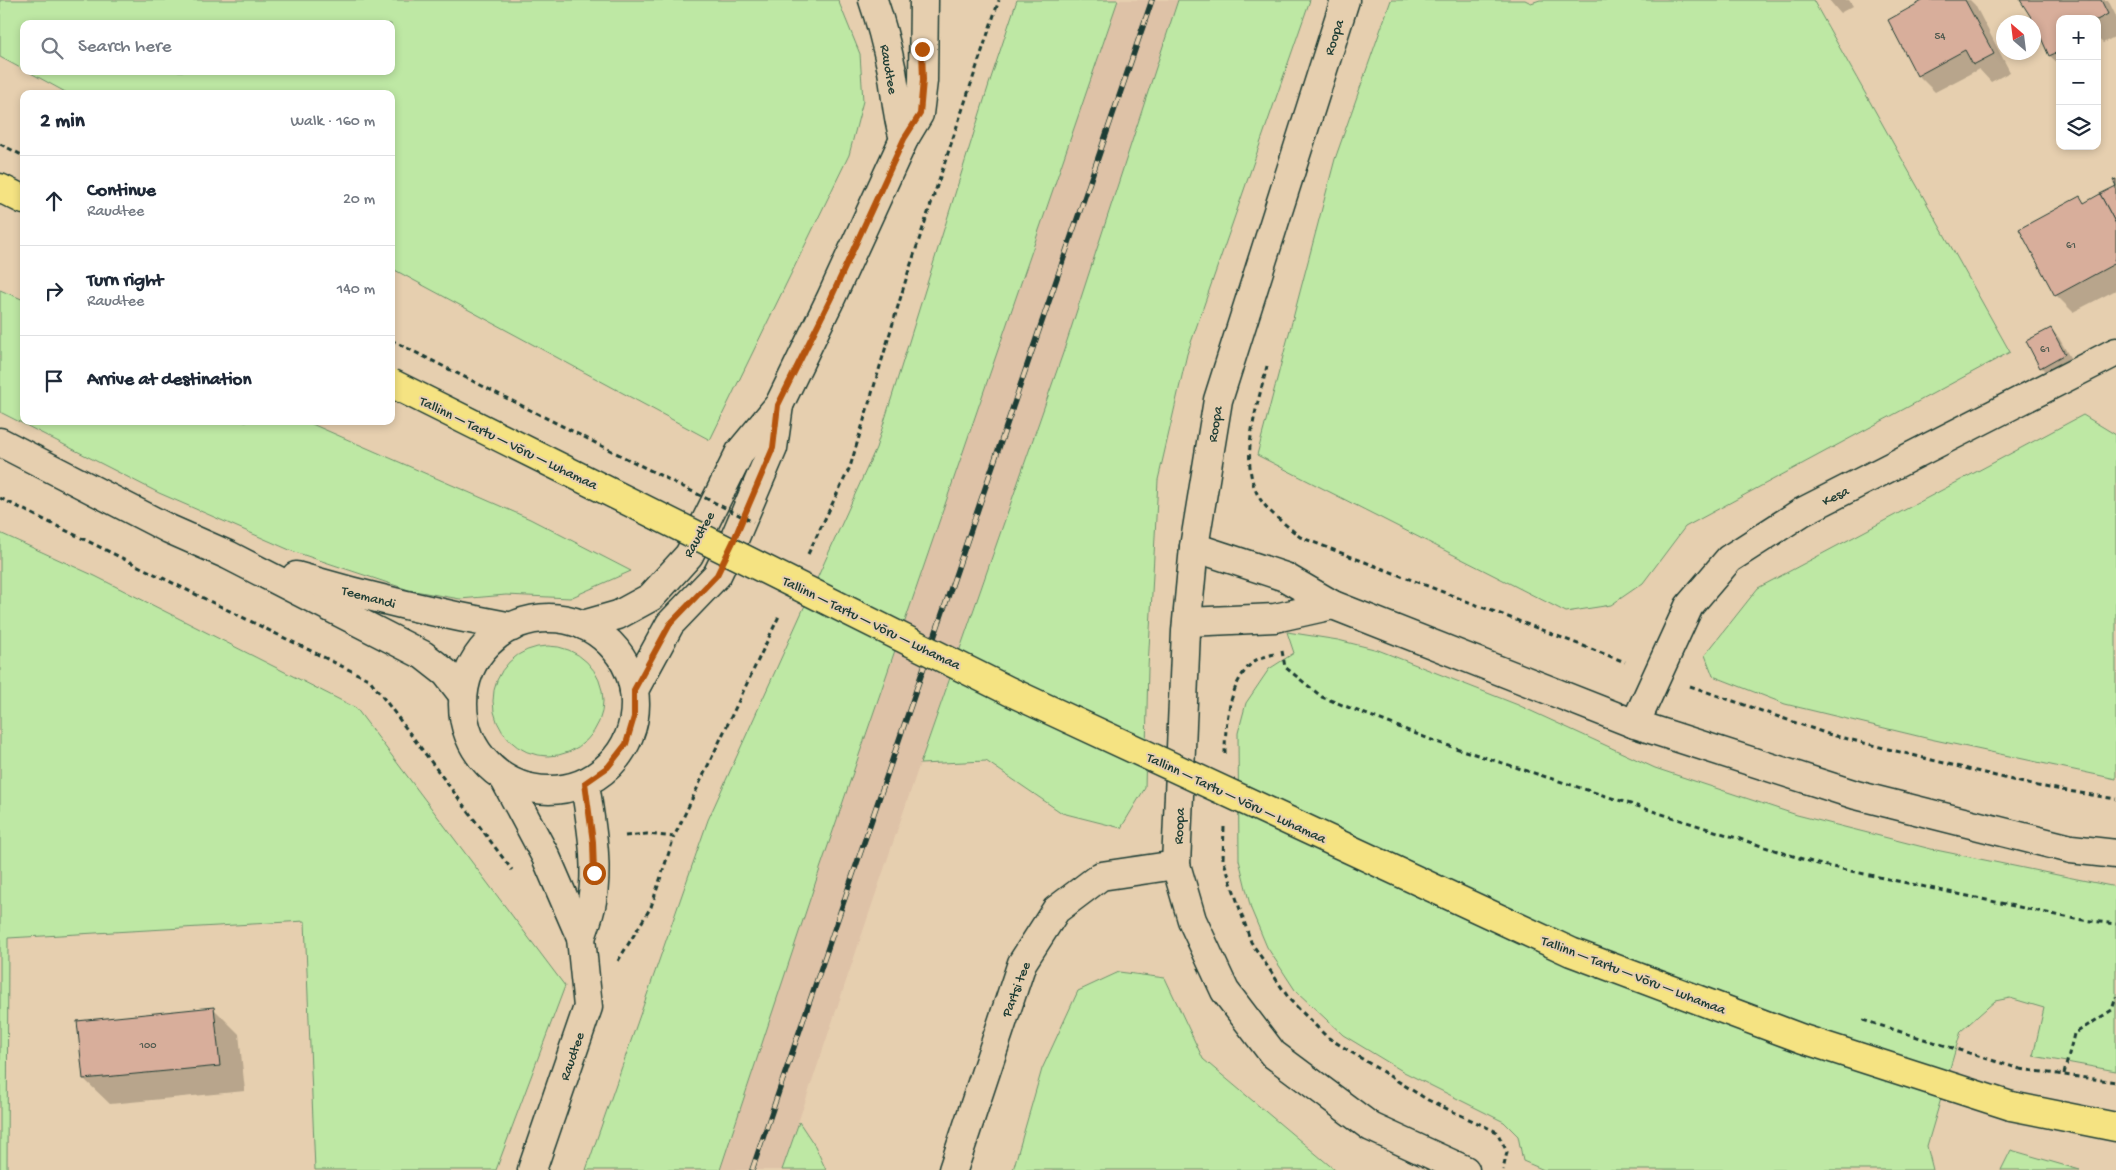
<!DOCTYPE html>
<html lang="en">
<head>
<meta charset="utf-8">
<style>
  body { margin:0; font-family:"Gochi Hand",sans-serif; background:#f6f6f7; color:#1f2937 }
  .controls { position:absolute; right:15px; top:15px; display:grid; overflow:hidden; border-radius:10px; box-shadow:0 2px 8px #0003 }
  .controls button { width:45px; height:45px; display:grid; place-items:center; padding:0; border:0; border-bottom:1px solid #e0e1e3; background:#fff; color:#1f2937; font:25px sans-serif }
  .compass { position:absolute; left:1996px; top:15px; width:45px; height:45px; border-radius:50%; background:#fff; box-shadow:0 2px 8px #0003; rotate:332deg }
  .stop { position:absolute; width:15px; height:15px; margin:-11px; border:4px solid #b45309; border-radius:50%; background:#fff }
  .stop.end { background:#b45309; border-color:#fff; box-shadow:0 1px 5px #0008 }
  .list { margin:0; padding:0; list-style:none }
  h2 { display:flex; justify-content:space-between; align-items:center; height:65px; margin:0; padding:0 20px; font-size:21px }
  h2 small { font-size:16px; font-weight:400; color:#747a83 }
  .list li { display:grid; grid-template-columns:32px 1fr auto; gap:15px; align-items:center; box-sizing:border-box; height:90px; padding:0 20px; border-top:1px solid #e0e1e3 }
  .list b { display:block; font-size:19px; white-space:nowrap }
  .list p { margin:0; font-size:16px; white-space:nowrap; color:#747a83 }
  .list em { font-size:16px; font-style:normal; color:#747a83 }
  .icon { flex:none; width:28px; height:28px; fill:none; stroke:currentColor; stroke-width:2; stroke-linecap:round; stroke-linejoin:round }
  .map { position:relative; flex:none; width:2116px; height:1170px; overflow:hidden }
  .search { position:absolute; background:#fff; box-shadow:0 2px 8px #0003; left:20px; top:20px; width:375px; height:55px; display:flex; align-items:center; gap:12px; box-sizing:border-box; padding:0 18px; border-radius:10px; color:#747a83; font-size:19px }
  .panel { position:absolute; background:#fff; box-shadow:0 2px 8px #0003; left:20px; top:90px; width:375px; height:335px; border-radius:10px }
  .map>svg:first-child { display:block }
</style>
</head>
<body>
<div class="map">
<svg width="2116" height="1170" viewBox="0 0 2116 1170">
  <rect width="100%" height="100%" fill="#e6cfaf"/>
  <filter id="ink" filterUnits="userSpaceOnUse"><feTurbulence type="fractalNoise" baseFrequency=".02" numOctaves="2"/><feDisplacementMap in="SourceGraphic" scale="10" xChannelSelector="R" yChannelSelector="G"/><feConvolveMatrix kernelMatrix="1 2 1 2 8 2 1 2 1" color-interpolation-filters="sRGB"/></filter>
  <g filter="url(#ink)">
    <polygon fill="#dec2a7" points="1118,0 1178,0 1063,353 936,716 782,1170 720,1170 820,869"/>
    <g fill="#bee8a4" stroke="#6e926c">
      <polygon points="0,0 838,0 860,54 863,101 849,155 710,440 391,268 391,94 69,94 27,71 391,71 391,24 24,24 24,70 0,57"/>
      <polygon points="1017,0 1118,0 820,869 720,1170 586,1170 708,820 876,448 990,81"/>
      <polygon points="1178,0 1310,0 1187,354 1158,480 1148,668 1145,788 1121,828 1062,813 986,761 920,764 1063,353"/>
      <polygon points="1391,0 1525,0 1531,3 1540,0 1813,0 2010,352 1685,527 1643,583 1611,605 1566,612 1257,455 1335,159"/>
      <polygon points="0,290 24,300 24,421 305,421 530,519 631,571 570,598 506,595 460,599 409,590 292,551 159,493 0,412"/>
      <polygon points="2083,415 2116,435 2116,779 1930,739 1785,704 1713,676 1705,655 1758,588"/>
      <polygon points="0,533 95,576 356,708 565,986 496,1170 315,1170 305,921 8,938 7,1170 0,1170"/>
      <polygon points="1287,632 1338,640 1378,650 1518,705 1655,768 1797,815 1931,849 2116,887 2116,1071 2033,1056 2044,1008 2010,998 1995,1001 1961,1031 1927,1146 1933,1170 1544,1170 1523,1161 1518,1136 1504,1122 1404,1072 1343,1035 1295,990 1267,947 1251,909 1239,860 1238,733 1246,703 1269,669 1294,653"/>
      <circle cx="548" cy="701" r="55"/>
      <polygon points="1119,972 1165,978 1203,1059 1335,1170 1013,1170 1042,1069 1078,991"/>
      <polygon points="799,1122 815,1146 826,1170 782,1170"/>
      <polygon points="2011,1150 2080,1170 2001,1170"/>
    </g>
    <g fill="#0003">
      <polygon points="1829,0 1849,0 1853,6 1840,13"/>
      <polygon points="1927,0 1970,0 1975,5 2010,72 1991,82 1979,69 1935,92 1918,75"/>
      <polygon points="2022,0 2108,0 2116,16 2116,36 2103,43 2097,38 2097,19 2060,19 2060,65 2050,56"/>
      <polygon points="2116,187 2116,290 2073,312 2056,295 2080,198 2085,203"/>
      <polygon points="2051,329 2059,338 2073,363 2049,376 2041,367"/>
      <polygon points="213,1008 239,1034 245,1091 110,1104 84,1079"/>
    </g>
    <g fill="#d8ae9b" stroke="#1f3d34">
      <polygon points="1924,0 1965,0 1994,54 1973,65 1965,50 1917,76 1888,20"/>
      <polygon points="2020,0 2101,0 2108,14 2097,20 2060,19 2060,51 2049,56 2034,22"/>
      <polygon points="2116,179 2116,224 2100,194 2116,186 2113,180"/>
      <polygon points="2100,194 2116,224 2116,258 2114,259 2116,263 2055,296 2019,229 2080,196 2084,203"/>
      <polygon points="2051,328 2065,354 2040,368 2026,341"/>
      <polygon points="214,1007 220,1066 83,1079 77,1021"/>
    </g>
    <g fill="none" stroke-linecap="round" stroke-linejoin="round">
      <defs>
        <g id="minor">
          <path d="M873 0C881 23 887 47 892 71 896 94 897 116 904 139"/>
          <polyline points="0,442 169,529 228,555 423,655 446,673 463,695"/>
          <path d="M296 576C368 597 439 614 512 627"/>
          <circle cx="549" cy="704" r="86"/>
          <polyline points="583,625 618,615 651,597 689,555 740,452 779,405 831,298 904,139 919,114 923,81 924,0"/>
          <polyline points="634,690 670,624 717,575 733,542 773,448 779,405"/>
          <polyline points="1635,724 1689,606 1729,559 1802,512 2116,352"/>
          <polyline points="504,778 546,857 581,938 588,1007 532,1170"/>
          <path d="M581 938C585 926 590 914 592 901 599 862 590 821 585 783"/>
          <polyline points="953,1170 1022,963 1056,910 1101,876 1176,865"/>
        </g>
        <g id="tertiary">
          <polyline points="1345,0 1218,400 1194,547 1186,631 1176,865 1192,920 1225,991 1273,1054 1371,1127 1465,1170"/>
          <polyline points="1194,547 1285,577 1333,605 1635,724 1856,795 2071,849 2116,854"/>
          <polyline points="1188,622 1275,618 1333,605"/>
        </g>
        <g id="trunk">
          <polyline points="0,188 24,200"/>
          <polyline points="2011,1106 2116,1127"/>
        </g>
      </defs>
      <use href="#minor" stroke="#1f3d34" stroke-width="31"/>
      <use href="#tertiary" stroke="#1f3d34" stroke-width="31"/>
      <use href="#trunk" stroke="#1f3d34" stroke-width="31"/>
      <g stroke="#1f3d34" stroke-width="3" stroke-dasharray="5 4" stroke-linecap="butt">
        <polyline points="0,144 24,156"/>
        <path d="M1267 366C1258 405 1235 467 1263 503 1273 516 1288 526 1300 537L1625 662"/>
        <polyline points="0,498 370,680 512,870"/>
        <polyline points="808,554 850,467 907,276 999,0"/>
        <polyline points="1282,651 1285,667 1322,697 1437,742 1818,864 2075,919 2116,924"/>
        <polyline points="1690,686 1828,734 2032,785 2116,799"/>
        <path d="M1225 754C1225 724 1229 684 1252 663 1257 658 1268 656 1274 654"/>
        <polyline points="1224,827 1223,859 1251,942 1290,1000 1327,1037 1428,1100 1497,1132 1507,1152 1503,1170"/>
        <polyline points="625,836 647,834 674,837 780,614"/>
        <polyline points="618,961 651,907 674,837"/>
        <polyline points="2020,1069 2116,1082"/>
        <polyline points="2064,1074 2074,1034 2112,1010 2116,997"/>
      </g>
      <use href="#minor" stroke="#e6cfaf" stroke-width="28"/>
      <use href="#tertiary" stroke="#e6cfaf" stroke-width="28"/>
      <use href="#trunk" stroke="#f5e382" stroke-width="28"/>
      <defs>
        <polyline id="rail" points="752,1170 1152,0"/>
      </defs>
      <use href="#rail" stroke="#1f3d34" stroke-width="5.5"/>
      <use href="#rail" stroke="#e6cfaf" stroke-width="4" stroke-dasharray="11" stroke-linecap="butt"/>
      <defs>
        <polyline id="trunk-bridge" points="391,383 1009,691 1571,952 1803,1039 2011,1106"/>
      </defs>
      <use href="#trunk-bridge" stroke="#1f3d34" stroke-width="31" stroke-linecap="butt"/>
      <g stroke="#1f3d34" stroke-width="3" stroke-dasharray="5 4" stroke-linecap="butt">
        <polyline points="391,340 753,522"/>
        <polyline points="1863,1020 2020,1069"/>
      </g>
      <use href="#trunk-bridge" stroke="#f5e382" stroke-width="28"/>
    </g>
  </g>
  <g fill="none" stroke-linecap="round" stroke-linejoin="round" filter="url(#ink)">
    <polyline stroke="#b45309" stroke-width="6" points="594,873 593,842 585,783 608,767 626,744 634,717 634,690 670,624 717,575 733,542 773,448 778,405 831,298 904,139 920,114 923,80 922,49"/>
  </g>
  <g text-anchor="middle" stroke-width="4" stroke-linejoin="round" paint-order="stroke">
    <g font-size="11" fill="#4d594e">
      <text x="1940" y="39">54</text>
      <text x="2071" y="248">61</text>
      <text x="2045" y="352">61</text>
      <text x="148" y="1048">100</text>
    </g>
    <g font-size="14" fill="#1f3d34" stroke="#e6cfaf">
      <text transform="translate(1333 37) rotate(-72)" y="5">Roopa</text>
      <text transform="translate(890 69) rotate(80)" y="5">Raudtee</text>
      <text transform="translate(1214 424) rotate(-81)" y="5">Roopa</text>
      <text transform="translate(509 442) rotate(26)" y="5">Tallinn — Tartu — Võru — Luhamaa</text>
      <text transform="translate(1835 495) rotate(-27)" y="5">Kesa</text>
      <text transform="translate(698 534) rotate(-61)" y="5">Raudtee</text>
      <text transform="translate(369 596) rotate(15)" y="5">Teemandi</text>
      <text transform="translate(872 622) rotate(26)" y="5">Tallinn — Tartu — Võru — Luhamaa</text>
      <text transform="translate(1237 797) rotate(25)" y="5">Tallinn — Tartu — Võru — Luhamaa</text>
      <text transform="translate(1178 826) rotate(-87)" y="5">Roopa</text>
      <text transform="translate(1634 974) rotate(21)" y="5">Tallinn — Tartu — Võru — Luhamaa</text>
      <text transform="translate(1015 989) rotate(-69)" y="5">Partsi tee</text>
      <text transform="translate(571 1056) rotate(-71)" y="5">Raudtee</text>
    </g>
  </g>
</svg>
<div class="controls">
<button>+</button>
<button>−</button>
<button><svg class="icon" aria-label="layers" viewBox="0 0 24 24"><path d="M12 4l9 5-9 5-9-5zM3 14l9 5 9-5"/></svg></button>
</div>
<svg class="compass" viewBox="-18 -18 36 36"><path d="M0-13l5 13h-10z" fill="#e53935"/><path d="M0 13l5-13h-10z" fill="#747a83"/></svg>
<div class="stop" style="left:594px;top:873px"></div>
<div class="stop end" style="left:922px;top:49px"></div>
<div class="search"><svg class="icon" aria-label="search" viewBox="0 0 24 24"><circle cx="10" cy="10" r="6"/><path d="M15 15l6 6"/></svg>Search here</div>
<section class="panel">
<h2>2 min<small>Walk · 160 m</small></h2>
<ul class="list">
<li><svg class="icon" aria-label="ahead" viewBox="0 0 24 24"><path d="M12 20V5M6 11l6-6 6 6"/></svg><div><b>Continue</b><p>Raudtee</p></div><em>20 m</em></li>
<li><svg class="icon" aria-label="right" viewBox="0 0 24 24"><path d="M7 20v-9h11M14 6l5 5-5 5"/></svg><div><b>Turn right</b><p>Raudtee</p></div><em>140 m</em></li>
<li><svg class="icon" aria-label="arrive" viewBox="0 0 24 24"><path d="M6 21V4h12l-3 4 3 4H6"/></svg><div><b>Arrive at destination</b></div></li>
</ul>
</section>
</div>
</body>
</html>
